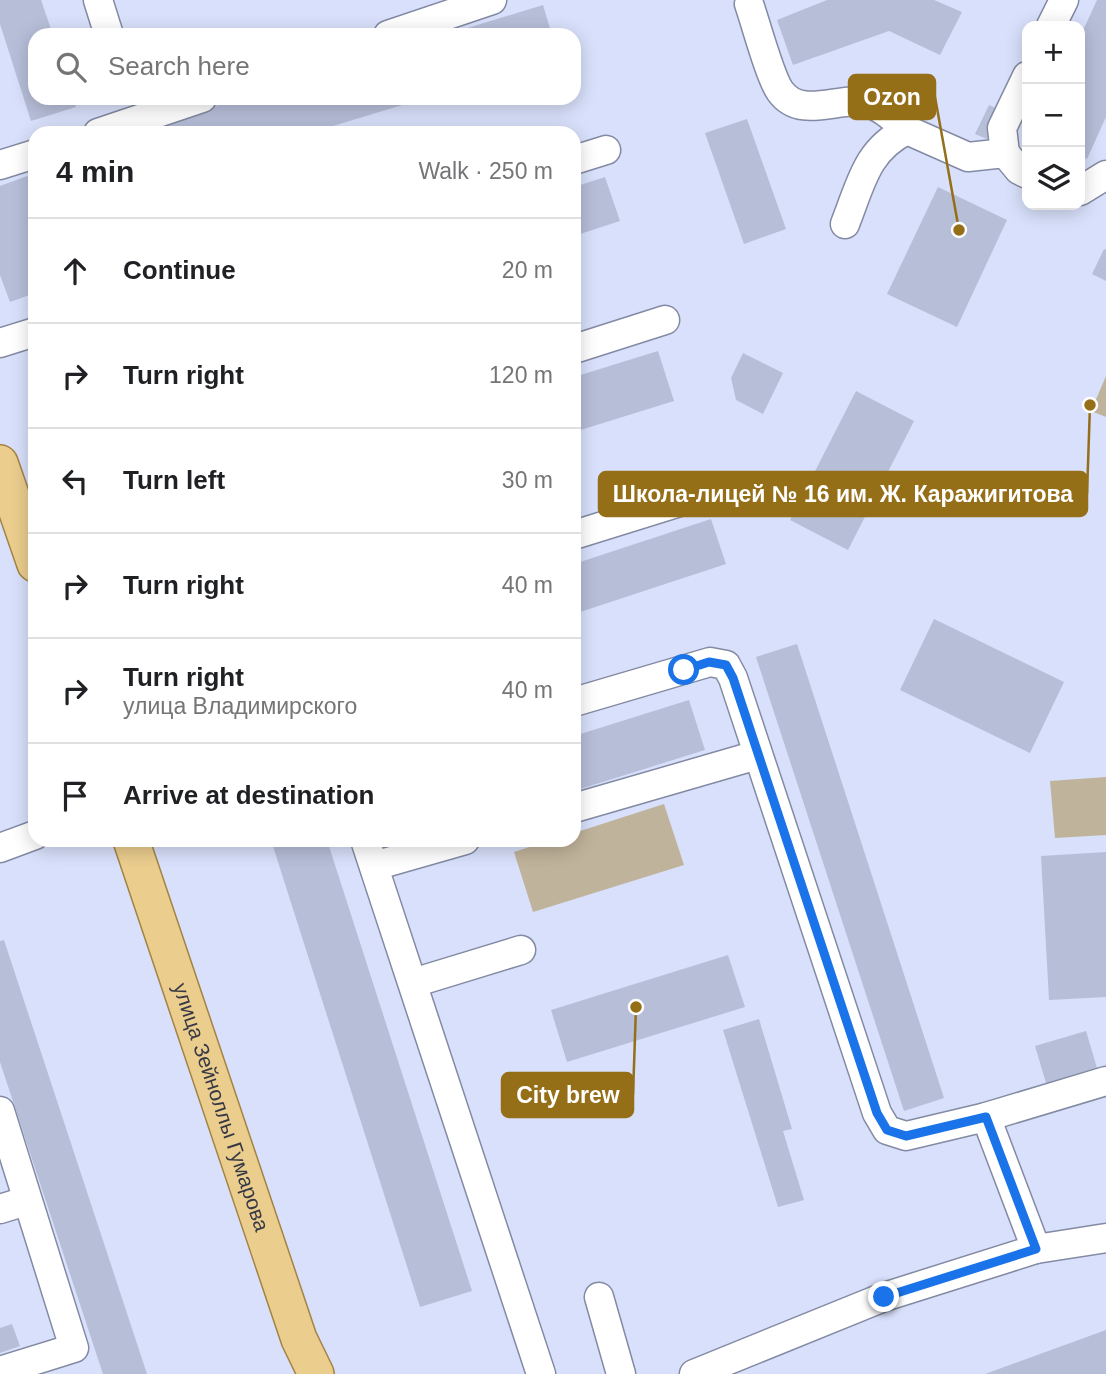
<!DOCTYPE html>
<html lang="en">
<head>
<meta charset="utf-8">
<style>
  body { margin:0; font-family:Helvetica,sans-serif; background:#f6f6f6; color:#202124 }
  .controls { position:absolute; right:21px; top:21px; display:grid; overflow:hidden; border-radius:14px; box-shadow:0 4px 18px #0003 }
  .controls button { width:63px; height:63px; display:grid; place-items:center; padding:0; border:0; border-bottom:2px solid #e0e0e0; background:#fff; color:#202124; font:35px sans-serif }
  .stop { position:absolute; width:21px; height:21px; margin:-16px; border:5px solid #1a73e8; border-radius:50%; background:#fff }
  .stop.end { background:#1a73e8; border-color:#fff; box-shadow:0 2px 7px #0008 }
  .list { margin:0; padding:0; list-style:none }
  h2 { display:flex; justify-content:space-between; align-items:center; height:91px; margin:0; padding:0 28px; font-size:30px }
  h2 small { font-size:23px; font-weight:400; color:#757577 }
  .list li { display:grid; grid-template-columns:46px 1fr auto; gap:21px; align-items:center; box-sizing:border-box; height:105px; padding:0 28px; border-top:2px solid #e0e0e0 }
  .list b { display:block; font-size:26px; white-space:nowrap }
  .list p { margin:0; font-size:23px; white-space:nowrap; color:#757577 }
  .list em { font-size:23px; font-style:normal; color:#757577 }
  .icon { flex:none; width:38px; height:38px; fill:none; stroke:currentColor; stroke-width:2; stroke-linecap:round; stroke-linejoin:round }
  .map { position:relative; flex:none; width:1106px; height:1374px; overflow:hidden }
  .search { position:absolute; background:#fff; box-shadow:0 4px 18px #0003; left:28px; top:28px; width:553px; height:77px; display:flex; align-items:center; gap:18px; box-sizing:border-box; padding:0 24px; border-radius:21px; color:#757577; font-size:26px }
  .panel { position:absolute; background:#fff; box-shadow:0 4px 18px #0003; left:28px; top:126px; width:553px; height:721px; border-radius:21px }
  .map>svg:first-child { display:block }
</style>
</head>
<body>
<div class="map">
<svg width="1106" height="1374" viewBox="0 0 1106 1374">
  <rect width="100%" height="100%" fill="#d8e0fb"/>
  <g fill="#c0b39b">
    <polygon points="1106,376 1106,417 1091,411"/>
    <polygon points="1106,777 1106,835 1055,838 1050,781"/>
    <polygon points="664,804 684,865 533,912 514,852 551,840 574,840 574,833"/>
  </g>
  <g fill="#b7bed8">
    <polygon points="0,0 41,0 53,35 35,35 35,98 73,98 76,107 31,121 0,24"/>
    <polygon points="827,0 934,0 962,12 940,55 889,31 793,65 777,20"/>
    <polygon points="1097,0 1106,0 1106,117 1087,159 1080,155 1080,37"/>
    <polygon points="543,5 552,35 448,35 448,34"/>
    <polygon points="241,98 422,98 422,99 310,133 129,133"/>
    <polygon points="989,105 1000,110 987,139 975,134"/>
    <polygon points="747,119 786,229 744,244 705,133"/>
    <polygon points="30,175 35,188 35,293 10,302 0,275 0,186"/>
    <polygon points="605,177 620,221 574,236 574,187"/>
    <polygon points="938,187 1007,220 957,327 887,294"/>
    <polygon points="1104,249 1106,250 1106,281 1092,274"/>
    <polygon points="658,351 674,401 574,432 574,377"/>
    <polygon points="743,353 783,373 763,414 736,400 731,378"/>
    <polygon points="856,391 914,421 848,550 790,520"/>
    <polygon points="711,519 726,564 574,614 574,564"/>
    <polygon points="934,619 1064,682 1030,753 900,690"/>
    <polygon points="797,644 944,1098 904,1111 756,657"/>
    <polygon points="689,700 705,750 574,791 574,736"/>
    <polygon points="271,840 327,840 472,1291 420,1307"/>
    <polygon points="1106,852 1106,997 1049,1000 1041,856"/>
    <polygon points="4,940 147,1374 103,1374 0,1062 0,941"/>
    <polygon points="728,955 745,1007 567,1062 551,1010"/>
    <polygon points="759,1019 792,1129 783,1131 804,1200 778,1207 723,1030"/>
    <polygon points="1086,1031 1097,1068 1046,1083 1035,1046"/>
    <polygon points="12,1324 20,1346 0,1353 0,1328"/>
    <polygon points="1106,1330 1106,1374 985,1374"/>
  </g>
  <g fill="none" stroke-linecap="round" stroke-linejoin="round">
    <defs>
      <g id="minor">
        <polyline points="98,0 109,35"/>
        <path d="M749 4C756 24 770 77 780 91 801 121 841 95 867 103 883 107 895 120 907 130"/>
        <polyline points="1051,26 1064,0"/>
        <polyline points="388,35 492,0"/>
        <polyline points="98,133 202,98"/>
        <polyline points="1005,153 1002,128 1027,76"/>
        <polyline points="574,160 606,150"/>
        <polyline points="0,165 35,154"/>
        <polyline points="1080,191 1106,175"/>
        <path d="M845 224C861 184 866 150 907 130L968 157 1005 153 1019 170 1027 174"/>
        <polyline points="0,343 35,332"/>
        <polyline points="574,349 665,320"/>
        <polyline points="574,535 728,487"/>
        <polyline points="574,702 710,662 726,665 733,678 877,1113 887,1130 906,1136 986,1117 1036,1249"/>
        <polyline points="574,808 757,755"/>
        <polyline points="365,840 541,1374"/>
        <polyline points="0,848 35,835"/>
        <polyline points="374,866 465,840"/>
        <polyline points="413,983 521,950"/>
        <polyline points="0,1111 74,1348 0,1371"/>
        <polyline points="986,1117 1106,1081"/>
        <polyline points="0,1209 26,1201"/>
        <polyline points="599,1297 621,1374"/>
        <polyline points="694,1374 884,1297 1036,1249 1106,1238"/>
      </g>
      <g id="major">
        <polyline points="0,463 35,564"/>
        <path id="s1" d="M131 840 299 1339 316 1374"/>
      </g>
    </defs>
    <use href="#minor" stroke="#838aa3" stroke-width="31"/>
    <use href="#major" stroke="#a38343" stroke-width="38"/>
    <use href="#minor" stroke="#fff" stroke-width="28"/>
    <use href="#major" stroke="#ebcd8e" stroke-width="35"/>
  </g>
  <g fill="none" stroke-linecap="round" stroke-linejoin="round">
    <polyline stroke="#1a73e8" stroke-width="9" points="684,670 709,662 726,665 733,678 877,1113 887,1130 906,1136 986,1117 1036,1249 884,1297"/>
  </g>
  <g text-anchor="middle" stroke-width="7" stroke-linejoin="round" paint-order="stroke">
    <g font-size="21" fill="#373a44" stroke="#fff">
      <text dy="7" stroke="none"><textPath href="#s1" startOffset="282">улица Зейноллы Гумарова</textPath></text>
    </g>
  </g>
  <path fill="none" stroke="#956e18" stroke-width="2.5" d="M959 230L935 97M1090 405L1087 494M636 1007L633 1095"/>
  <g fill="#956e18" stroke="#fff" stroke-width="2.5">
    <circle cx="959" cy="230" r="7"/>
    <circle cx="1090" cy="405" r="7"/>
    <circle cx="636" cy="1007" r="7"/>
  </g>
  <g fill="#956e18" stroke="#956e18" stroke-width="2.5">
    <rect x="849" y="75" width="86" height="44" rx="7"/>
    <rect x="599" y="472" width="488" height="44" rx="7"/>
    <rect x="502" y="1073" width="131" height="44" rx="7"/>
  </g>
  <g font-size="23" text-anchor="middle" font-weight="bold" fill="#fff">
    <text x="892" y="105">Ozon</text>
    <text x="843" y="502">Школа-лицей № 16 им. Ж. Каражигитова</text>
    <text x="568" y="1103">City brew</text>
  </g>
</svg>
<div class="controls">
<button>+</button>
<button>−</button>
<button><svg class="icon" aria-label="layers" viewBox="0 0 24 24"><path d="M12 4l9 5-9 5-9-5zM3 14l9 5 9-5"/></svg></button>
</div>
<div class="stop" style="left:684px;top:670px"></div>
<div class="stop end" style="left:884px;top:1297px"></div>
<div class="search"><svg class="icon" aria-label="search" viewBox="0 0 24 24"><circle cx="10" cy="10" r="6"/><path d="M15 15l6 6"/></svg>Search here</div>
<section class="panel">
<h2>4 min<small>Walk · 250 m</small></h2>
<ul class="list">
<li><svg class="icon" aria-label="ahead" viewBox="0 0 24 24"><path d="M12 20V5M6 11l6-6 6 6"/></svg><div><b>Continue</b></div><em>20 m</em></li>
<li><svg class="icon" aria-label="right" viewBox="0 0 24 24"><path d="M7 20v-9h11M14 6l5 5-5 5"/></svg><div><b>Turn right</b></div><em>120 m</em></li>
<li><svg class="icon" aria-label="left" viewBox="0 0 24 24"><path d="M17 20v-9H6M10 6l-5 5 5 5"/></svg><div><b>Turn left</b></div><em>30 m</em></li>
<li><svg class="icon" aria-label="right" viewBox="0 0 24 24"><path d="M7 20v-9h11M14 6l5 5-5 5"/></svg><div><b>Turn right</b></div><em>40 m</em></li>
<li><svg class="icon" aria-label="right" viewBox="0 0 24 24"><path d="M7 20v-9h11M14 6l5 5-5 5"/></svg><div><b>Turn right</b><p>улица Владимирского</p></div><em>40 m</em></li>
<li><svg class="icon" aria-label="arrive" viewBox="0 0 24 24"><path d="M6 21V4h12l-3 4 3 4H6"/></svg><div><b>Arrive at destination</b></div></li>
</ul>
</section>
</div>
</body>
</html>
